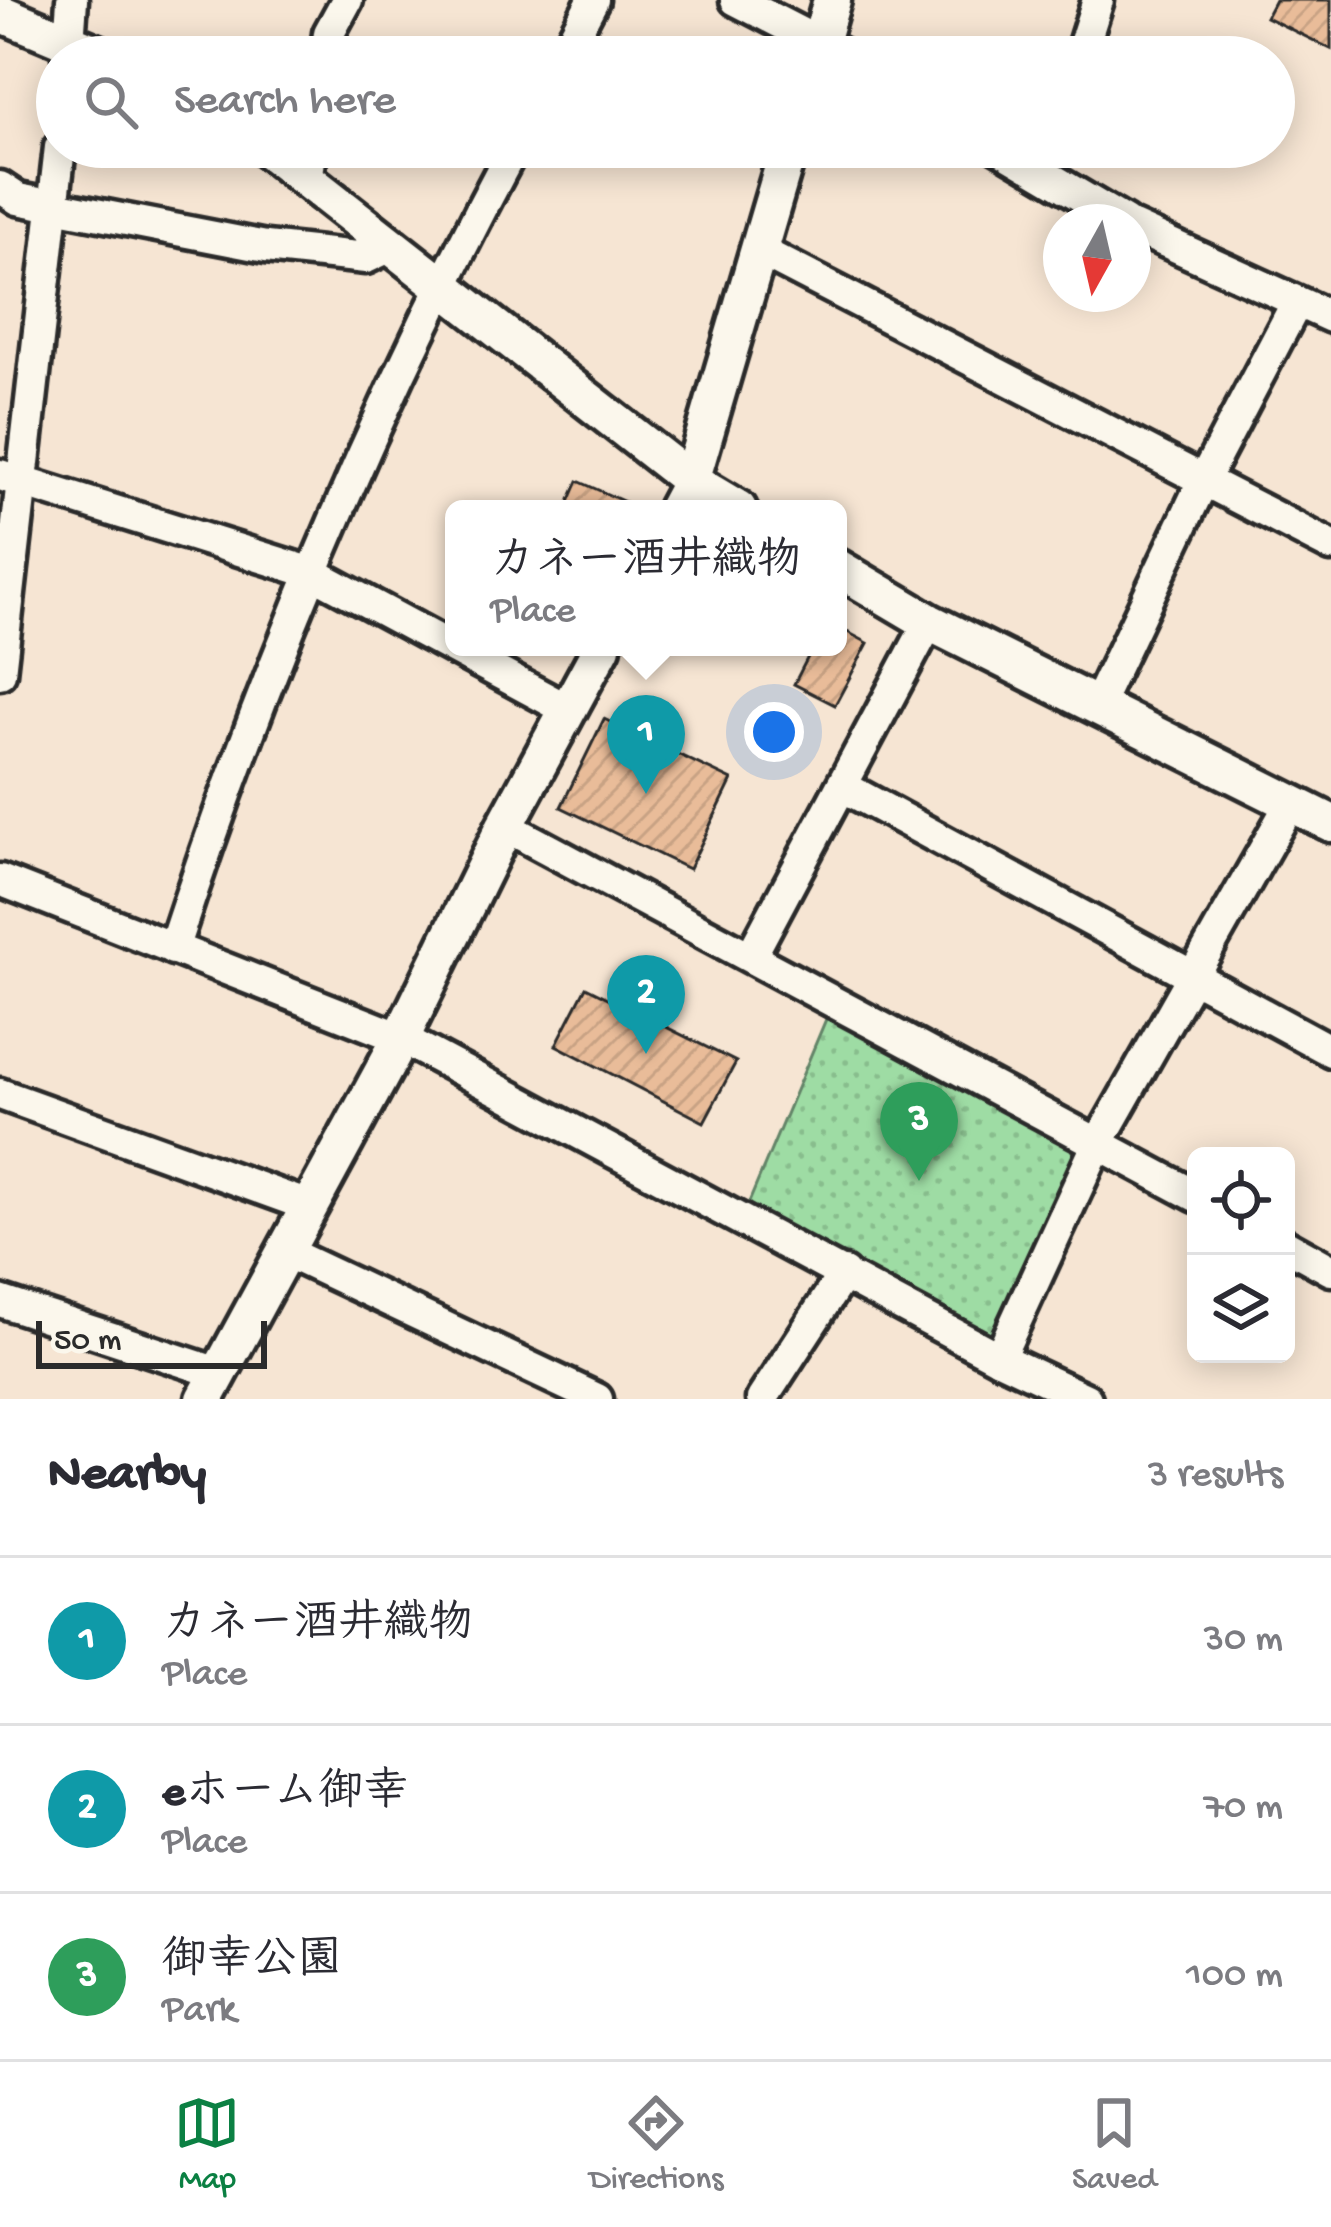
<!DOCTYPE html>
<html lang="en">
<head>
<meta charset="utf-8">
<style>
  body { margin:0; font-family:"Gochi Hand","Klee One",sans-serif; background:#f2f2f3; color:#2b2b33 }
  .controls { position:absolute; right:36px; bottom:36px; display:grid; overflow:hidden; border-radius:18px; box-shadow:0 6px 30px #0003 }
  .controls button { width:108px; height:108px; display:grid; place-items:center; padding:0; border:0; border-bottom:3px solid #e1e1e2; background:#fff; color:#2b2b33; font:60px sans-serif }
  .compass { position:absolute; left:1043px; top:204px; width:108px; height:108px; border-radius:50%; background:#fff; box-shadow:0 6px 30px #0003; rotate:188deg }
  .scale { position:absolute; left:36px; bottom:30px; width:231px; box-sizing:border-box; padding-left:12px; border:6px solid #2b2b2b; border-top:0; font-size:33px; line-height:42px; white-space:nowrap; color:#2b2b2b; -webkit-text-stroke:9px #fbf7ec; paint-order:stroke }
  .you { position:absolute; left:774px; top:732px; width:42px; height:42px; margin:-30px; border:9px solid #fff; border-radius:50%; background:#1a73e8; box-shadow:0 0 0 18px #1a73e833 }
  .badge { display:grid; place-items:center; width:78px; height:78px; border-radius:50%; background:#0b8043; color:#fff; font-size:39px; font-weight:700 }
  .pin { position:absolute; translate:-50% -99px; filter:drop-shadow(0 3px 6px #0008) }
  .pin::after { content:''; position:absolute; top:63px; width:42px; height:36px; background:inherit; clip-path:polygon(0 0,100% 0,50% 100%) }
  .popup { position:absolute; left:445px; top:500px; width:402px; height:156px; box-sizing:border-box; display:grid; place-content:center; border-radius:18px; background:#fff; filter:drop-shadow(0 3px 9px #0005); font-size:39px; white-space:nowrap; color:#7c7c81 }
  .popup b { font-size:45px; color:#2b2b33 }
  .popup::after { content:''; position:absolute; left:50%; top:100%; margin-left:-24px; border:24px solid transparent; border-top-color:#fff }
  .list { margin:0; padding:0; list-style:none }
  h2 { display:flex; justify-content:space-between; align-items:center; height:156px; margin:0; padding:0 48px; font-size:51px }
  h2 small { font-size:39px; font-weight:400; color:#7c7c81 }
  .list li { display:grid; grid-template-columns:78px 1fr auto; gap:36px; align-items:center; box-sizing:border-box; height:168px; padding:0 48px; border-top:3px solid #e1e1e2 }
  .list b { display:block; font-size:45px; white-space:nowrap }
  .list p { margin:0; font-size:39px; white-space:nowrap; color:#7c7c81 }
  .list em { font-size:39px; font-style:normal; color:#7c7c81 }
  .icon { flex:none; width:66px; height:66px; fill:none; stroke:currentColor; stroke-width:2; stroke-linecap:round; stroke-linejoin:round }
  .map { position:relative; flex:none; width:1331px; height:1399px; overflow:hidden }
  .search { position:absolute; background:#fff; box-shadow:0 6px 30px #0003; left:36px; right:36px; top:36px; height:132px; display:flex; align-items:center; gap:30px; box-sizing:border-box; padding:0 42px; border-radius:66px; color:#7c7c81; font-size:45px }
  .sheet { height:660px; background:#fff }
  nav { display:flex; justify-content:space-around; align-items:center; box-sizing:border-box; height:168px; border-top:3px solid #e1e1e2; background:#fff; font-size:33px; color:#7c7c81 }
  nav a { display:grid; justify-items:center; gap:6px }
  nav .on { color:#0b8043 }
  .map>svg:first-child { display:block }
</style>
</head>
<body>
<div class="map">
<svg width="1331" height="1399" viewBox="0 0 1331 1399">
  <defs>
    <pattern id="park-dots" width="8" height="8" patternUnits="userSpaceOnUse" patternTransform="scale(3)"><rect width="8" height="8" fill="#9edca4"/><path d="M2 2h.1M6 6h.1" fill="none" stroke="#88bd8d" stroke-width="1.8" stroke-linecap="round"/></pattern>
    <pattern id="building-hatch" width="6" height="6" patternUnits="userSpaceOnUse" patternTransform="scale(3)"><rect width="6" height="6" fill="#e9bc99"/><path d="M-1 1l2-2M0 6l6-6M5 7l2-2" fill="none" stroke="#c8a284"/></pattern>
  </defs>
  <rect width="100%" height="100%" fill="#f6e5d3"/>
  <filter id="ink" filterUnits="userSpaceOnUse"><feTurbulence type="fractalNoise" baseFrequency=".00833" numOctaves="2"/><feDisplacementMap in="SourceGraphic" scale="24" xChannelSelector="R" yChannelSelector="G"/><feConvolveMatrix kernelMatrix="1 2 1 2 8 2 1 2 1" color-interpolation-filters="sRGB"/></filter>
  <g filter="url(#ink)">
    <polygon fill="url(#park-dots)" stroke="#648468" stroke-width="3" points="834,1000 1098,1143 999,1358 742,1219"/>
    <g fill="url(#building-hatch)" stroke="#2b2b2b" stroke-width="3">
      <polygon points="1275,0 1331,0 1331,49 1266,17"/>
      <polygon points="578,481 627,503 624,509 566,509"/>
      <polygon points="838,627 868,643 835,705 794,684 813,647 838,647"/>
      <polygon points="604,719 732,780 689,869 561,807"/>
      <polygon points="586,987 736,1062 704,1122 556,1045"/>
    </g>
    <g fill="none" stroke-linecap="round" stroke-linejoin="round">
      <defs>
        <g id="minor">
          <polyline points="736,0 847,57"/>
          <polyline points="68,57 72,0"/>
          <polyline points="326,57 329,33 347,0"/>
          <polyline points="563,57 593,0"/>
          <polyline points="1080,57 1098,0"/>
          <polyline points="998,147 1125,222"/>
          <polyline points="307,180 312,147"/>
          <polyline points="0,187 18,199 266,247 366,258 391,246"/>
          <polyline points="1133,227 1331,317"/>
          <polyline points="758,250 1331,546"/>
          <polyline points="0,475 313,573 568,710"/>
          <polyline points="0,673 60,147"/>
          <polyline points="1097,705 1204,479 1297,302"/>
          <polyline points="842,786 1331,1051"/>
          <polyline points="505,826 1196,1196"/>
          <polyline points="0,880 401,1038 999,1358 1086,1399"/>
          <path d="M173 949C263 673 377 402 514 147"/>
          <polyline points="751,956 929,622"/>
          <polyline points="0,1094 309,1206"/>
          <polyline points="1286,1245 1331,1270"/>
          <polyline points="286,1252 597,1399"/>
          <polyline points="0,1301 218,1373"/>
          <polyline points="999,1358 1098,1143 1292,801"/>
          <polyline points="762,1399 844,1273"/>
        </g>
        <g id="tertiary">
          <polyline points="0,13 105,57"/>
          <polyline points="816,57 832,0"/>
          <polyline points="265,147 691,481 738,509"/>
          <polyline points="676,509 691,481 789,147"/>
          <polyline points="838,568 929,622 1331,823"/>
          <polyline points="205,1399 401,1038 505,826 602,647"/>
        </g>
      </defs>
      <use href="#minor" stroke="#2b2b2b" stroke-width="39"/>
      <use href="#tertiary" stroke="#2b2b2b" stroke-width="45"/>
      <use href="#minor" stroke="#fbf7ec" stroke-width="30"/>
      <use href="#tertiary" stroke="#fbf7ec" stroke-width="36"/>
    </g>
  </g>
</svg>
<div class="controls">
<button><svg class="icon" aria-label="locate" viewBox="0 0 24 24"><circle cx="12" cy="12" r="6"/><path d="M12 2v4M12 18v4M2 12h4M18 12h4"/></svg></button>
<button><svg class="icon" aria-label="layers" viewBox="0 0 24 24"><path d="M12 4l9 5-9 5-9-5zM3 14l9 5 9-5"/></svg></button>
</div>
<svg class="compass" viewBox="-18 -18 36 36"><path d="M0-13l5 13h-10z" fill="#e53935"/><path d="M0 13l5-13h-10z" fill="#7c7c81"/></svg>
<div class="scale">50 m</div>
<div class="you"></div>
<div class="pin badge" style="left:646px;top:794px;background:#0f9aa8">1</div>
<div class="popup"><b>カネー酒井織物</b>Place</div>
<div class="pin badge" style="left:646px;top:1054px;background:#0f9aa8">2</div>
<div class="pin badge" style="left:919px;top:1181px;background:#2e9e5b">3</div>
<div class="search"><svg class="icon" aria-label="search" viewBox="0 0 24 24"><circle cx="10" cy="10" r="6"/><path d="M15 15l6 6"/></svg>Search here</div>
</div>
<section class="sheet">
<h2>Nearby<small>3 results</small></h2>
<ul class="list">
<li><span class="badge" style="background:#0f9aa8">1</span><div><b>カネー酒井織物</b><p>Place</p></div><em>30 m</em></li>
<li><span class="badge" style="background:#0f9aa8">2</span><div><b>eホーム御幸</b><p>Place</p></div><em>70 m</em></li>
<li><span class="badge" style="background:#2e9e5b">3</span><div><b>御幸公園</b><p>Park</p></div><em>100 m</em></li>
</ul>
</section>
<nav>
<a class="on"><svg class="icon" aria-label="map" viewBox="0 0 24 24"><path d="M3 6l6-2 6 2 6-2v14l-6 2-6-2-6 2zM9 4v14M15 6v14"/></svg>Map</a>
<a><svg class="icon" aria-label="directions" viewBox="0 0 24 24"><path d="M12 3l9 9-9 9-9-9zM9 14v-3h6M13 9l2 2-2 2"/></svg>Directions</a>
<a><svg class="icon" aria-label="saved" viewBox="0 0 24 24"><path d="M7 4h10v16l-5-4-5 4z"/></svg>Saved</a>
</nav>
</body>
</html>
